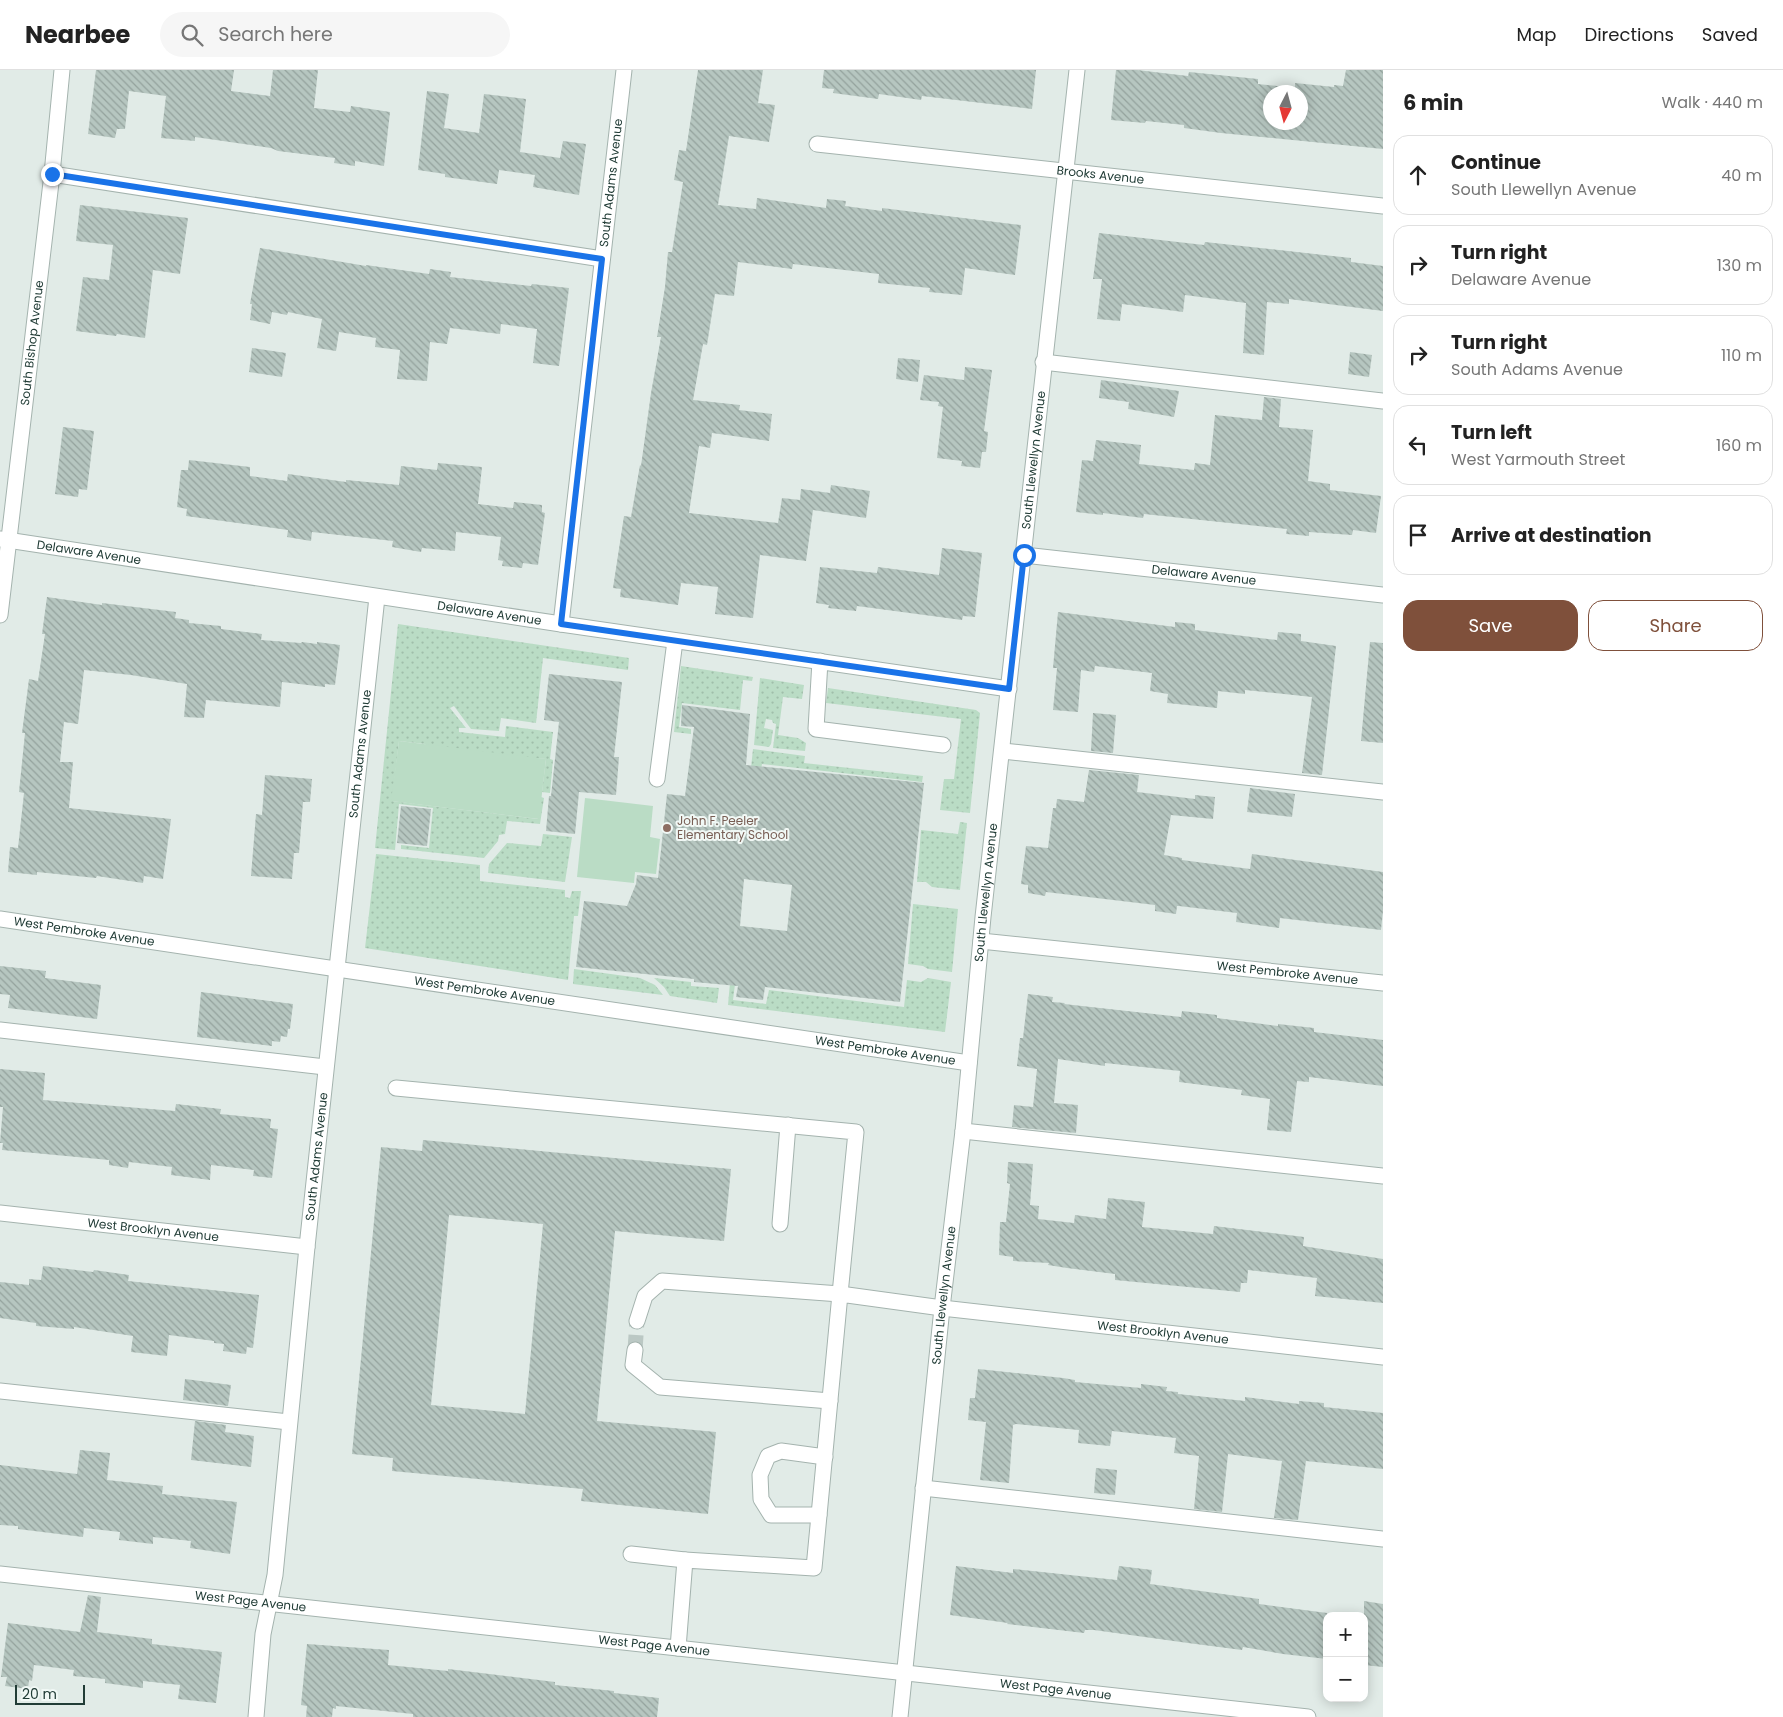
<!DOCTYPE html>
<html lang="en">
<head>
<meta charset="utf-8">
<style>
  body { margin:0; font-family:Poppins,sans-serif; background:#f6f6f6; color:#222 }
  .controls { position:absolute; right:15px; bottom:15px; display:grid; overflow:hidden; border-radius:10px; box-shadow:0 2px 12px #0003 }
  .controls button { width:45px; height:45px; display:grid; place-items:center; padding:0; border:0; border-bottom:1px solid #e0e0e0; background:#fff; color:#222; font:25px sans-serif }
  .compass { position:absolute; left:1263px; top:15px; width:45px; height:45px; border-radius:50%; background:#fff; box-shadow:0 2px 12px #0003; rotate:186deg }
  .scale { position:absolute; left:15px; bottom:12px; width:70px; box-sizing:border-box; padding-left:5px; border:2px solid #213c36; border-top:0; font-size:14px; line-height:18px; white-space:nowrap; color:#213c36; -webkit-text-stroke:4px #f1f8f5; paint-order:stroke }
  .stop { position:absolute; width:15px; height:15px; margin:-11px; border:4px solid #1a73e8; border-radius:50%; background:#fff }
  .stop.end { background:#1a73e8; border-color:#fff; box-shadow:0 1px 5px #0008 }
  .list { margin:0; padding:0; list-style:none }
  h2 { display:flex; justify-content:space-between; align-items:center; height:65px; margin:0; padding:0 20px; font-size:21px }
  h2 small { font-size:16px; font-weight:400; color:#767676 }
  .list li { display:grid; grid-template-columns:32px 1fr auto; gap:15px; align-items:center; box-sizing:border-box; height:80px; margin:0 10px 10px; padding:0 10px; border:1px solid #e0e0e0; border-radius:15px }
  .list b { display:block; font-size:19px; white-space:nowrap }
  .list p { margin:0; font-size:16px; white-space:nowrap; color:#767676 }
  .list em { font-size:16px; font-style:normal; color:#767676 }
  .actions { display:flex; gap:10px; padding:15px 20px }
  .actions a { flex:1; padding:11px 0; border:1px solid #7f503b; border-radius:15px; text-align:center; font-size:18px; color:#7f503b }
  .actions .main { background:#7f503b; color:#fff }
  .icon { flex:none; width:28px; height:28px; fill:none; stroke:currentColor; stroke-width:2; stroke-linecap:round; stroke-linejoin:round }
  .map { position:relative; flex:none; width:1383px; height:1647px; overflow:hidden }
  header { display:flex; align-items:center; gap:30px; box-sizing:border-box; height:70px; padding:0 25px; background:#fff; border-bottom:1px solid #e0e0e0 }
  header strong { font-size:24px }
  nav { display:flex; gap:28px; margin-inline-start:auto; font-size:18px }
  .search { width:350px; height:45px; background:#f6f6f6; display:flex; align-items:center; gap:12px; box-sizing:border-box; padding:0 18px; border-radius:28px; color:#767676; font-size:19px }
  main { display:flex }
  aside { flex:1; background:#fff }
  .map>svg:first-child { display:block }
</style>
</head>
<body>
<header>
<strong>Nearbee</strong>
<div class="search"><svg class="icon" aria-label="search" viewBox="0 0 24 24"><circle cx="10" cy="10" r="6"/><path d="M15 15l6 6"/></svg>Search here</div>
<nav><a>Map</a><a>Directions</a><a>Saved</a></nav>
</header>
<main>
<div class="map">
<svg width="1383" height="1647" viewBox="0 0 1383 1647">
  <defs>
    <pattern id="green-dots" width="8" height="8" patternUnits="userSpaceOnUse" patternTransform="scale(1.25)"><rect width="8" height="8" fill="#badcc5"/><path d="M2 2h.1M6 6h.1" fill="none" stroke="#a0beaa" stroke-width="1.8" stroke-linecap="round"/></pattern>
    <pattern id="building-back-hatch" width="6" height="6" patternUnits="userSpaceOnUse" patternTransform="scale(1.25)"><rect width="6" height="6" fill="#b6c6c0"/><path d="M-1 5l2 2M0 0l6 6M5-1l2 2" fill="none" stroke="#94a29d"/></pattern>
  </defs>
  <rect width="100%" height="100%" fill="#e1ebe7"/>
  <g fill="url(#green-dots)">
    <polygon points="398,554 629,588 628,600 543,588 536,653 501,648 499,661 471,659 454,636 450,638 466,658 459,658 459,662 505,667 506,656 553,662 550,689 553,690 550,723 542,722 546,689 430,680 425,674 399,671 392,731 538,749 541,727 544,728 540,754 507,751 505,764 499,765 498,771 484,788 401,779 401,775 429,778 433,738 399,734 395,780 375,778"/>
    <polygon points="681,596 753,607 752,611 743,610 740,640 682,633 679,657 691,659 691,664 674,662"/>
    <polygon points="760,608 804,615 802,629 783,627 778,665 798,668 806,673 805,681 773,678 776,654 773,653 772,650 766,649 764,658 773,660 771,674 769,677 754,675"/>
    <polygon points="828,618 976,640 980,643 970,743 940,740 944,709 954,709 961,649 826,633"/>
    <polygon points="753,679 805,686 804,693 923,706 922,712 762,694 758,718 749,717"/>
    <polygon points="960,752 967,753 960,820 932,817 926,812 917,812 921,760 958,764"/>
    <polygon points="543,764 572,767 565,812 488,803 489,794 507,773 541,776"/>
    <polygon points="376,784 480,795 480,811 565,820 565,827 570,828 572,821 581,821 578,846 574,846 568,910 365,878"/>
    <polygon points="913,834 958,839 952,902 928,899 923,896 908,894"/>
    <polygon points="732,890 738,890 733,930 766,934 769,920 904,937 907,910 921,912 928,908 951,912 945,962 728,935"/>
    <polygon points="574,899 640,908 655,915 663,925 573,914"/>
    <polygon points="654,908 691,912 691,916 719,918 717,933 670,926 664,917"/>
  </g>
  <g fill="#badcc5">
    <polygon points="399,671 546,689 539,749 391,731"/>
    <polygon points="585,728 653,736 650,767 660,769 656,804 635,802 634,813 577,807"/>
  </g>
  <g fill="url(#building-back-hatch)" fill-rule="evenodd">
    <polygon points="96,0 234,0 231,21 270,26 273,0 318,0 314,38 350,42 351,36 390,42 384,96 355,91 355,96 334,93 335,88 278,81 271,78 195,67 195,71 161,68 166,26 129,21 125,59 117,59 115,68 88,64"/>
    <polygon points="698,0 763,0 758,33 775,35 769,72 729,66 718,135 756,139 757,128 826,138 827,129 846,131 845,136 882,141 882,138 1021,155 1015,205 965,198 962,225 929,222 930,218 878,213 879,204 793,194 792,199 738,192 734,226 715,224 707,275 703,274 693,330 740,335 739,340 772,344 769,371 712,363 710,378 699,376 689,443 778,453 782,428 800,430 801,419 830,423 831,415 870,421 866,448 813,440 806,491 760,485 753,548 715,544 718,517 681,513 678,535 620,527 621,519 613,518 624,446 631,447 640,395 641,396 651,323 661,267 657,267 665,217 668,182 672,182 683,112 674,110 679,80 686,81"/>
    <polygon points="824,0 1036,0 1032,39 922,26 921,30 879,24 878,29 833,23 834,19 822,18"/>
    <path d="M1116 0H1137L1188 6 1189 2 1258 9V14L1295 18V13L1334 17V15L1343 16 1346 0H1383V79L1221 63 1184 58V55L1146 51 1145 53 1111 50ZM1270 22H1300V52H1270Z"/>
    <polygon points="427,21 449,24 444,58 479,63 484,24 526,29 520,82 560,88 563,71 586,74 579,125 533,117 535,105 499,100 497,114 445,107 445,104 418,100"/>
    <polygon points="80,135 188,148 180,204 153,200 145,268 117,264 116,266 76,261 83,207 109,210 113,175 76,171"/>
    <polygon points="1099,163 1204,175 1205,172 1351,188 1351,192 1383,196 1383,241 1289,229 1289,234 1267,232 1264,285 1243,283 1246,233 1185,225 1183,242 1122,234 1120,251 1097,249 1102,209 1093,209"/>
    <polygon points="260,178 366,196 366,195 429,204 430,199 451,202 450,207 531,216 532,214 569,218 559,296 533,293 537,259 501,254 500,264 450,258 447,274 430,272 427,311 397,309 400,280 375,277 376,268 339,262 336,281 317,278 322,249 288,242 287,245 272,242 270,254 250,250 252,234 250,234"/>
    <polygon points="252,278 286,283 282,307 249,302"/>
    <polygon points="1350,282 1372,285 1369,307 1348,304"/>
    <polygon points="898,288 920,290 918,312 896,309"/>
    <polygon points="965,297 992,300 984,361 988,362 986,382 982,382 980,398 961,396 962,391 937,388 943,337 938,336 939,332 920,330 924,305 964,310"/>
    <polygon points="1101,310 1179,321 1174,347 1128,339 1129,332 1099,328"/>
    <polygon points="1264,327 1281,329 1279,357 1313,360 1308,411 1330,414 1330,420 1381,426 1376,463 1353,460 1352,465 1309,462 1309,466 1286,464 1287,459 1144,444 1143,448 1103,443 1103,445 1076,442 1082,390 1093,391 1096,370 1141,375 1139,394 1194,400 1195,393 1210,395 1215,345 1262,350"/>
    <polygon points="63,357 94,361 87,420 79,419 78,427 55,424"/>
    <polygon points="189,390 250,397 250,406 287,411 288,404 346,412 346,410 399,415 401,396 437,400 438,393 482,397 478,434 513,438 514,432 542,435 542,442 545,443 538,495 523,493 522,498 502,496 503,491 498,490 501,467 456,462 455,481 422,478 421,482 392,477 393,471 312,462 311,471 287,467 288,460 186,446 187,439 177,437 181,400 188,400"/>
    <polygon points="942,478 982,483 975,547 963,546 962,550 857,536 856,541 828,538 829,535 816,533 820,497 877,503 878,497 939,505"/>
    <polygon points="47,527 102,535 102,533 176,542 175,548 189,550 189,553 221,556 221,559 262,564 261,570 301,573 302,572 317,574 317,572 340,575 335,615 325,614 325,617 282,612 280,637 206,630 204,648 184,647 187,614 131,605 84,600 78,654 64,652 60,692 73,692 69,738 171,749 163,809 144,806 143,813 97,806 96,808 37,802 37,805 8,802 10,777 18,778 24,723 19,722 25,663 22,663 29,609 38,611 45,564 42,564"/>
    <polygon points="1058,542 1175,557 1175,552 1195,554 1195,560 1277,570 1278,562 1301,564 1301,571 1336,576 1322,705 1302,703 1312,627 1245,620 1245,624 1218,621 1217,638 1167,633 1168,624 1150,621 1152,603 1095,596 1094,602 1081,600 1078,642 1053,640 1057,598 1053,598"/>
    <polygon points="1370,572 1383,573 1383,673 1361,671"/>
    <polygon points="549,604 622,612 614,687 619,687 616,725 579,722 575,764 546,761 549,726 551,726 559,652 544,650"/>
    <path d="M682 635 750 644 746 695 924 713 900 932 765 917 763 930 736 927 738 916 694 912V909L576 897 584 831 627 836 636 814 637 805 658 808 667 724 685 726 694 657 681 656ZM744 809 792 815 787 861 740 856Z"/>
    <polygon points="1093,643 1116,645 1113,683 1091,681"/>
    <polygon points="1089,700 1139,705 1137,722 1195,729 1195,725 1215,727 1213,749 1171,745 1164,785 1182,788 1182,790 1250,799 1252,784 1383,802 1383,841 1381,860 1280,848 1279,858 1236,852 1237,843 1179,836 1177,836 1176,844 1155,841 1155,835 1046,822 1045,826 1028,823 1028,815 1021,814 1026,776 1048,778 1053,738 1056,738 1057,729 1084,732"/>
    <polygon points="265,705 312,709 310,732 303,732 299,783 294,783 292,809 251,806 256,744 262,745"/>
    <polygon points="1250,718 1295,724 1292,747 1247,742"/>
    <polygon points="401,736 431,739 427,776 397,773"/>
    <polygon points="0,896 46,901 45,908 101,915 97,949 8,938 10,925 0,924"/>
    <polygon points="201,922 293,934 290,959 288,959 287,967 281,966 280,972 272,971 272,976 197,967"/>
    <polygon points="1028,924 1053,927 1052,932 1065,933 1064,934 1181,947 1182,941 1217,945 1217,948 1278,956 1278,954 1314,958 1314,962 1383,970 1383,1016 1309,1007 1309,1012 1297,1011 1291,1062 1267,1060 1270,1029 1241,1025 1242,1020 1179,1012 1180,1001 1105,993 1105,996 1058,989 1054,1033 1078,1035 1076,1063 1012,1057 1014,1035 1033,1037 1037,999 1017,996 1020,968 1023,968"/>
    <polygon points="0,999 45,1003 43,1030 175,1041 176,1034 221,1039 220,1044 271,1049 270,1058 278,1059 272,1108 253,1106 254,1100 211,1095 210,1110 171,1105 172,1097 129,1092 128,1098 109,1095 109,1090 2,1080 3,1073 0,1073 3,1037 0,1037"/>
    <path d="M423 1070 731 1099 724 1171 615 1161 597 1351 716 1362 708 1444 581 1431 583 1419 392 1401 393 1388 352 1384 381 1077 422 1081ZM449 1145 543 1154 525 1344 431 1335Z"/>
    <polygon points="1008,1092 1033,1094 1030,1135 1039,1136 1038,1149 1074,1153 1075,1145 1106,1149 1108,1128 1145,1132 1142,1157 1213,1164 1214,1156 1304,1167 1303,1176 1383,1189 1383,1233 1315,1226 1317,1208 1248,1200 1247,1213 1241,1213 1240,1222 1115,1210 1115,1204 1067,1198 1048,1195 1049,1193 1013,1191 1013,1187 999,1185 1000,1152 1006,1152 1010,1114 1007,1113"/>
    <polygon points="43,1196 93,1202 94,1200 129,1205 128,1211 259,1225 253,1278 247,1277 246,1284 223,1281 224,1274 214,1273 214,1271 169,1265 167,1286 131,1282 133,1266 74,1257 74,1259 36,1256 36,1253 0,1248 0,1212 29,1215 29,1209 41,1210"/>
    <polygon points="978,1299 1063,1308 1075,1310 1075,1312 1141,1318 1141,1314 1167,1317 1166,1321 1178,1322 1178,1324 1245,1331 1245,1327 1299,1334 1299,1331 1324,1333 1324,1337 1383,1343 1383,1399 1306,1391 1298,1450 1274,1448 1282,1391 1228,1384 1222,1442 1194,1439 1199,1386 1174,1383 1176,1368 1112,1361 1110,1376 1078,1373 1079,1360 1016,1354 1013,1355 1009,1413 980,1410 986,1352 968,1350 970,1328 975,1328"/>
    <polygon points="185,1309 231,1315 228,1336 183,1330"/>
    <polygon points="195,1351 226,1355 225,1362 254,1366 251,1397 191,1390"/>
    <polygon points="80,1380 110,1383 107,1410 163,1416 162,1424 237,1432 230,1484 190,1478 191,1471 153,1467 153,1474 119,1470 120,1462 84,1458 83,1467 18,1459 18,1456 0,1455 0,1395 77,1404"/>
    <polygon points="1096,1398 1117,1400 1115,1425 1094,1423"/>
    <polygon points="956,1496 1013,1503 1013,1499 1117,1510 1119,1496 1152,1500 1150,1514 1259,1529 1259,1534 1327,1543 1327,1589 1283,1584 1243,1577 1242,1580 1188,1573 1094,1560 1085,1560 1084,1563 1007,1554 1008,1553 950,1545"/>
    <polygon points="88,1525 101,1527 97,1562 152,1569 152,1574 222,1582 216,1633 178,1629 180,1615 143,1611 143,1618 105,1613 105,1609 73,1606 74,1600 34,1595 32,1611 29,1610 28,1619 5,1616 7,1607 1,1607 8,1553 80,1562"/>
    <polygon points="1364,1531 1383,1534 1383,1597 1364,1595"/>
    <polygon points="307,1574 389,1580 388,1595 448,1601 448,1599 555,1612 555,1615 614,1621 614,1623 659,1628 657,1647 413,1647 413,1644 336,1636 336,1639 333,1638 332,1647 306,1647 307,1636 301,1635"/>
  </g>
  <g fill="none" stroke-linecap="round" stroke-linejoin="round">
    <polyline stroke="#bbc8c4" stroke-width="15" stroke-dasharray="15 8" stroke-linecap="butt" points="635,1280 637,1251"/>
    <defs>
      <g id="minor">
        <path id="s1" d="M817 74 1383 136"/>
        <polyline points="52,104 602,189"/>
        <polyline points="1043,292 1383,331"/>
        <path id="s2" d="M0 469 561 554 1009 619"/>
        <path id="s3" d="M1024 485 1383 525"/>
        <path id="s4" d="M0 545 52 104 62 0"/>
        <path id="s5" d="M561 554 624 0"/>
        <polyline points="820,591 816,659 943,675"/>
        <polyline points="1003,681 1383,722"/>
        <polyline points="657,709 675,571"/>
        <path id="s6" d="M0 849 969 993"/>
        <path id="s7" d="M981 871 1383 913"/>
        <polyline points="0,960 325,997"/>
        <polyline points="396,1018 856,1062 840,1224 662,1211 645,1226 637,1251"/>
        <polyline points="963,1061 1383,1106"/>
        <path id="s8" d="M0 1143 307 1177"/>
        <polyline points="780,1154 788,1055"/>
        <polyline points="635,1280 633,1295 660,1317 830,1331"/>
        <polyline points="0,1321 289,1352"/>
        <polyline points="923,1418 1383,1469"/>
        <polyline points="819,1445 771,1445 761,1429 760,1405 768,1386 781,1381 825,1387"/>
        <polyline points="631,1484 685,1490"/>
        <path id="s9" d="M0 1504 1308 1647"/>
        <path id="s10" d="M678 1578 685 1490 814 1498 840 1224 942 1238 1383 1287"/>
        <path id="s11" d="M256 1647 263 1564 275 1505 307 1177 377 527"/>
        <path id="s12" d="M900 1647 942 1238 963 1061 983 847 1077 0"/>
      </g>
    </defs>
    <use href="#minor" stroke="#a4b3ae" stroke-width="17"/>
    <use href="#minor" stroke="#fff" stroke-width="15"/>
  </g>
  <g fill="none" stroke-linecap="round" stroke-linejoin="round">
    <polyline stroke="#1a73e8" stroke-width="6" points="52,104 602,189 561,554 1009,619 1024,485"/>
  </g>
  <circle fill="#8d6e63" stroke="#f1f8f5" stroke-width="2" cx="667" cy="758" r="5"/>
  <g text-anchor="middle" stroke-width="4" stroke-linejoin="round" paint-order="stroke">
    <g font-size="12" fill="#213c36" stroke="#f1f8f5">
      <text dy="4" stroke="none"><textPath href="#s1" startOffset="285">Brooks Avenue</textPath></text>
      <text dy="4" stroke="none"><textPath href="#s5" startOffset="444">South Adams Avenue</textPath></text>
      <text dy="4" stroke="none"><textPath href="#s4" startOffset="274">South Bishop Avenue</textPath></text>
      <text dy="4" stroke="none"><textPath href="#s12" startOffset="1264">South Llewellyn Avenue</textPath></text>
      <text dy="4" stroke="none"><textPath href="#s2" startOffset="90">Delaware Avenue</textPath></text>
      <text dy="4" stroke="none"><textPath href="#s3" startOffset="181">Delaware Avenue</textPath></text>
      <text dy="4" stroke="none"><textPath href="#s2" startOffset="495">Delaware Avenue</textPath></text>
      <text dy="4" stroke="none"><textPath href="#s11" startOffset="969">South Adams Avenue</textPath></text>
      <text dy="4" stroke="none"><textPath href="#s12" startOffset="829">South Llewellyn Avenue</textPath></text>
      <text dy="4" stroke="none"><textPath href="#s6" startOffset="85">West Pembroke Avenue</textPath></text>
      <text dy="4" stroke="none"><textPath href="#s7" startOffset="308">West Pembroke Avenue</textPath></text>
      <text dy="4" stroke="none"><textPath href="#s6" startOffset="490">West Pembroke Avenue</textPath></text>
      <text dy="4" stroke="none"><textPath href="#s6" startOffset="895">West Pembroke Avenue</textPath></text>
      <text dy="4" stroke="none"><textPath href="#s11" startOffset="564">South Adams Avenue</textPath></text>
      <text dy="4" stroke="none"><textPath href="#s8" startOffset="154">West Brooklyn Avenue</textPath></text>
      <text dy="4" stroke="none"><textPath href="#s12" startOffset="424">South Llewellyn Avenue</textPath></text>
      <text dy="4" stroke="none"><textPath href="#s10" startOffset="818">West Brooklyn Avenue</textPath></text>
      <text dy="4" stroke="none"><textPath href="#s9" startOffset="252">West Page Avenue</textPath></text>
      <text dy="4" stroke="none"><textPath href="#s9" startOffset="658">West Page Avenue</textPath></text>
      <text dy="4" stroke="none"><textPath href="#s9" startOffset="1062">West Page Avenue</textPath></text>
    </g>
    <g font-size="12" fill="#785e54" stroke="#f1f8f5" text-anchor="start">
      <text x="677" y="755">John F. Peeler<tspan x="677" dy="14">Elementary School</tspan></text>
    </g>
  </g>
</svg>
<div class="controls">
<button>+</button>
<button>−</button>
</div>
<svg class="compass" viewBox="-18 -18 36 36"><path d="M0-13l5 13h-10z" fill="#e53935"/><path d="M0 13l5-13h-10z" fill="#767676"/></svg>
<div class="scale">20 m</div>
<div class="stop" style="left:1024px;top:485px"></div>
<div class="stop end" style="left:52px;top:104px"></div>
</div>
<aside>
<h2>6 min<small>Walk · 440 m</small></h2>
<ul class="list">
<li><svg class="icon" aria-label="ahead" viewBox="0 0 24 24"><path d="M12 20V5M6 11l6-6 6 6"/></svg><div><b>Continue</b><p>South Llewellyn Avenue</p></div><em>40 m</em></li>
<li><svg class="icon" aria-label="right" viewBox="0 0 24 24"><path d="M7 20v-9h11M14 6l5 5-5 5"/></svg><div><b>Turn right</b><p>Delaware Avenue</p></div><em>130 m</em></li>
<li><svg class="icon" aria-label="right" viewBox="0 0 24 24"><path d="M7 20v-9h11M14 6l5 5-5 5"/></svg><div><b>Turn right</b><p>South Adams Avenue</p></div><em>110 m</em></li>
<li><svg class="icon" aria-label="left" viewBox="0 0 24 24"><path d="M17 20v-9H6M10 6l-5 5 5 5"/></svg><div><b>Turn left</b><p>West Yarmouth Street</p></div><em>160 m</em></li>
<li><svg class="icon" aria-label="arrive" viewBox="0 0 24 24"><path d="M6 21V4h12l-3 4 3 4H6"/></svg><div><b>Arrive at destination</b></div></li>
</ul>
<div class="actions"><a class="main">Save</a><a>Share</a></div>
</aside>
</main>
</body>
</html>
